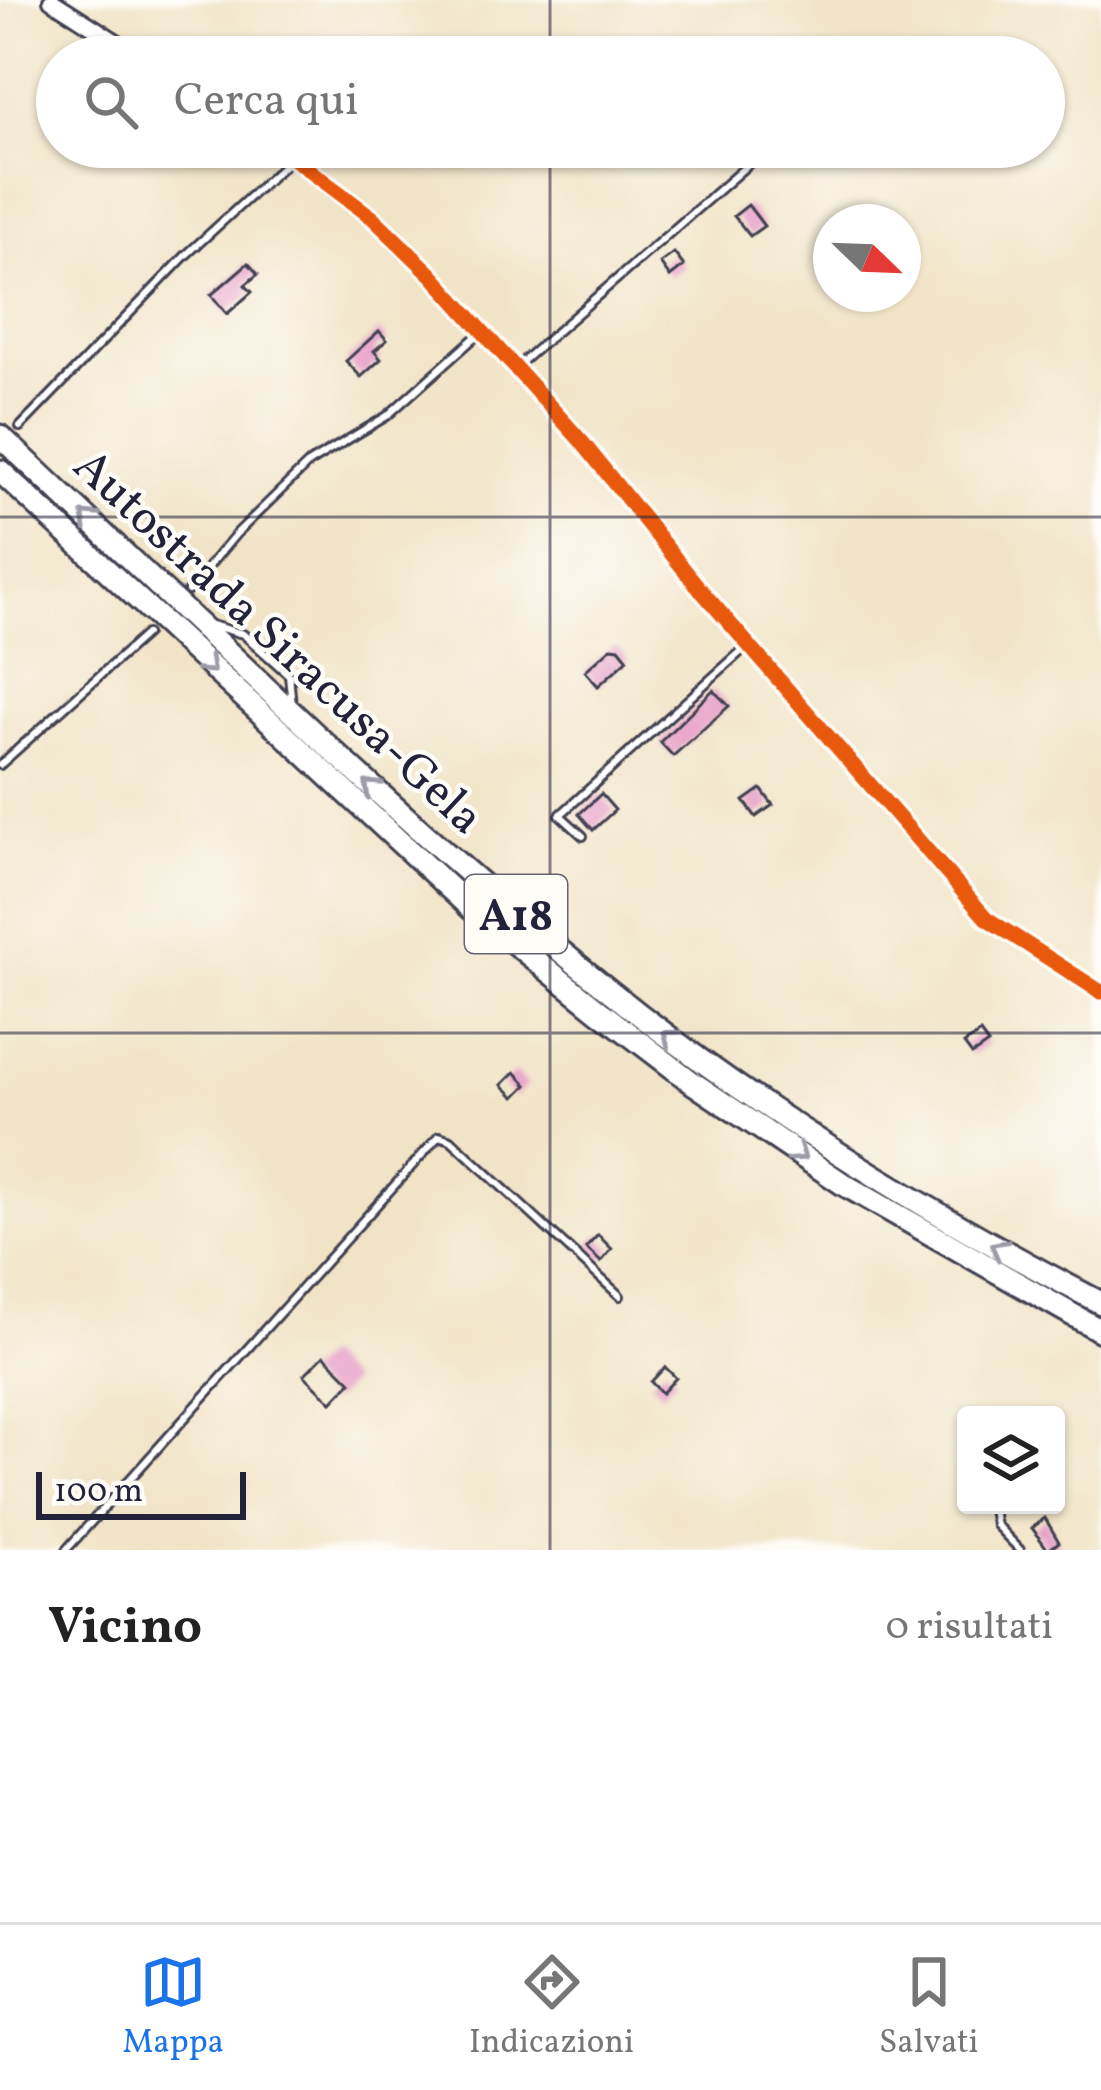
<!DOCTYPE html>
<html lang="it">
<head>
<meta charset="utf-8">
<style>
  body { margin:0; font-family:Vollkorn,serif; background:#f2f2f2; color:#222 }
  .controls { position:absolute; right:36px; bottom:36px; display:grid; overflow:hidden; border-radius:12px; box-shadow:0 3px 9px #0004 }
  .controls button { width:108px; height:108px; display:grid; place-items:center; padding:0; border:0; border-bottom:3px solid #e0e0e0; background:#fff; color:#222; font:60px sans-serif }
  .compass { position:absolute; left:813px; top:204px; width:108px; height:108px; border-radius:50%; background:#fff; box-shadow:0 3px 9px #0004; rotate:113deg }
  .scale { position:absolute; left:36px; bottom:30px; width:210px; box-sizing:border-box; padding-left:12px; border:6px solid #22223b; border-top:0; font-size:33px; line-height:42px; white-space:nowrap; color:#22223b; -webkit-text-stroke:9px #fdfcf7; paint-order:stroke }
  .list { margin:0; padding:0; list-style:none }
  h2 { display:flex; justify-content:space-between; align-items:center; height:156px; margin:0; padding:0 48px; font-size:51px }
  h2 small { font-size:39px; font-weight:400; color:#767676 }
  .icon { flex:none; width:66px; height:66px; fill:none; stroke:currentColor; stroke-width:2; stroke-linecap:round; stroke-linejoin:round }
  .map { position:relative; flex:none; width:1101px; height:1550px; overflow:hidden }
  .search { position:absolute; background:#fff; box-shadow:0 3px 9px #0004; left:36px; right:36px; top:36px; height:132px; display:flex; align-items:center; gap:30px; box-sizing:border-box; padding:0 42px; border-radius:66px; color:#767676; font-size:45px }
  .sheet { height:372px; background:#fff }
  nav { display:flex; justify-content:space-around; align-items:center; box-sizing:border-box; height:168px; border-top:3px solid #e0e0e0; background:#fff; font-size:33px; color:#767676 }
  nav a { display:grid; justify-items:center; gap:6px }
  nav .on { color:#1a73e8 }
  .map>svg:first-child { display:block }
</style>
</head>
<body>
<div class="map">
<svg width="1101" height="1550" viewBox="0 0 1101 1550">
  <rect width="100%" height="100%" fill="#fdfcf7"/>
  <filter id="ink" filterUnits="userSpaceOnUse"><feTurbulence type="fractalNoise" baseFrequency=".00833" numOctaves="2"/><feDisplacementMap in="SourceGraphic" scale="24" xChannelSelector="R" yChannelSelector="G"/><feConvolveMatrix kernelMatrix="1 2 1 2 8 2 1 2 1" color-interpolation-filters="sRGB"/></filter>
  <filter id="wash" filterUnits="userSpaceOnUse"><feTurbulence type="fractalNoise" baseFrequency=".004" numOctaves="4" result="noise"/><feDisplacementMap in="SourceGraphic" scale="48" xChannelSelector="R" yChannelSelector="G"/><feGaussianBlur stdDeviation="2.7" result="paint"/><feColorMatrix in="noise" values="0 0 0 0 0 0 0 0 0 0 0 0 0 0 0 0 0 1.4 0 .05"/><feComposite in="paint" operator="in"/></filter>
  <g filter="url(#wash)">
    <rect width="100%" height="100%" fill="#f1e3c6"/>
    <g id="blocks">
      <g fill="#e598c4">
        <polygon points="748,205 764,226 750,236 734,216"/>
        <polygon points="674,253 684,266 670,277 660,263"/>
        <polygon points="248,263 258,274 245,285 252,292 227,314 211,295"/>
        <polygon points="379,331 387,340 374,351 381,359 361,377 346,361"/>
        <polygon points="612,647 619,648 628,659 598,686 585,671"/>
        <polygon points="713,690 729,706 673,756 660,742"/>
        <polygon points="761,789 773,805 756,817 744,801"/>
        <polygon points="601,794 615,810 593,830 579,814"/>
        <polygon points="980,1033 988,1044 972,1055 964,1044"/>
        <polygon points="515,1072 527,1085 515,1097 502,1085"/>
        <polygon points="598,1235 612,1249 601,1262 586,1248"/>
        <polygon points="324,1355 351,1382 332,1402 304,1375"/>
        <polygon points="665,1367 676,1378 662,1393 651,1382"/>
        <polygon points="1045,1518 1059,1542 1048,1550 1032,1528"/>
      </g>
    </g>
  </g>
  <g filter="url(#ink)">
    <use href="#blocks" fill-opacity="0" stroke="#413f50" stroke-width="3"/>
    <g fill="none" stroke-linecap="round" stroke-linejoin="round">
      <defs>
        <g id="service">
          <polyline points="515,368 752,161"/>
          <polyline points="20,427 185,256 291,159"/>
          <polyline points="188,591 236,534 309,463 387,416 481,332"/>
          <polyline points="211,625 243,634 289,675 292,705"/>
          <polyline points="0,765 146,634"/>
          <polyline points="583,836 560,815 746,647"/>
          <polyline points="992,1505 996,1525 1020,1550"/>
          <polyline points="66,1550 439,1136 451,1140 620,1296"/>
        </g>
        <g id="tertiary">
          <polyline points="51,0 140,57"/>
          <polyline points="278,147 373,218 431,274 582,442 699,588 986,918 1101,992"/>
        </g>
        <g id="motorway">
          <path d="M0 436C201 624 395 820 611 992 761 1113 930 1214 1101 1303"/>
          <polyline points="0,471 473,910 599,1011 693,1083 843,1184 1101,1331"/>
        </g>
      </defs>
      <use href="#service" stroke="#413f50" stroke-width="12"/>
      <use href="#tertiary" stroke="#413f50" stroke-width="20"/>
      <use href="#motorway" stroke="#413f50" stroke-width="27"/>
      <use href="#service" stroke="#fff" stroke-width="6"/>
      <use href="#tertiary" stroke="#fff" stroke-width="14"/>
      <use href="#motorway" stroke="#fff" stroke-width="21"/>
      <defs>
        <polyline id="cycleway" points="278,147 373,218 431,274 582,442 699,588 986,918 1101,992"/>
      </defs>
      <use href="#cycleway" stroke="#fdfcf7" stroke-width="22"/>
      <use href="#cycleway" stroke="#e8590c" stroke-width="15"/>
    </g>
    <defs><path id="oneway-chevron" d="M-2-3.5L2.5 0L-2 3.5" fill="none" stroke-width="1.6" stroke-linecap="round" stroke-linejoin="round" transform="scale(3)"/></defs>
    <g stroke="#9c9ca7">
      <use href="#oneway-chevron" transform="translate(88 518) rotate(-137)"/>
      <use href="#oneway-chevron" transform="translate(208 666) rotate(43)"/>
      <use href="#oneway-chevron" transform="translate(371 787) rotate(-137)"/>
      <use href="#oneway-chevron" transform="translate(670 1037) rotate(-143)"/>
      <use href="#oneway-chevron" transform="translate(799 1154) rotate(34)"/>
      <use href="#oneway-chevron" transform="translate(998 1248) rotate(-151)"/>
    </g>
  </g>
  <path fill="none" stroke="#22223b" stroke-width="3" stroke-opacity="0.55" d="M550 0V57M550 147V1550M0 517H1101M0 1033H1101"/>
  <g text-anchor="middle" stroke-width="9" stroke-linejoin="round" paint-order="stroke">
    <rect fill="#fdfcf7" stroke="#646373" stroke-width="3" x="465" y="875" width="102" height="78" rx="9"/>
    <g font-size="45" font-weight="bold" fill="#22223b">
      <text x="516" y="930">A18</text>
    </g>
    <g font-size="48" fill="#22223b" stroke="#fdfcf7">
      <text transform="translate(280 640) rotate(43)" y="17">Autostrada Siracusa-Gela</text>
    </g>
  </g>
</svg>
<div class="controls">
<button><svg class="icon" aria-label="layers" viewBox="0 0 24 24"><path d="M12 4l9 5-9 5-9-5zM3 14l9 5 9-5"/></svg></button>
</div>
<svg class="compass" viewBox="-18 -18 36 36"><path d="M0-13l5 13h-10z" fill="#e53935"/><path d="M0 13l5-13h-10z" fill="#767676"/></svg>
<div class="scale">100 m</div>
<div class="search"><svg class="icon" aria-label="search" viewBox="0 0 24 24"><circle cx="10" cy="10" r="6"/><path d="M15 15l6 6"/></svg>Cerca qui</div>
</div>
<section class="sheet">
<h2>Vicino<small>0 risultati</small></h2>
<ul class="list">
</ul>
</section>
<nav>
<a class="on"><svg class="icon" aria-label="map" viewBox="0 0 24 24"><path d="M3 6l6-2 6 2 6-2v14l-6 2-6-2-6 2zM9 4v14M15 6v14"/></svg>Mappa</a>
<a><svg class="icon" aria-label="directions" viewBox="0 0 24 24"><path d="M12 3l9 9-9 9-9-9zM9 14v-3h6M13 9l2 2-2 2"/></svg>Indicazioni</a>
<a><svg class="icon" aria-label="saved" viewBox="0 0 24 24"><path d="M7 4h10v16l-5-4-5 4z"/></svg>Salvati</a>
</nav>
</body>
</html>
